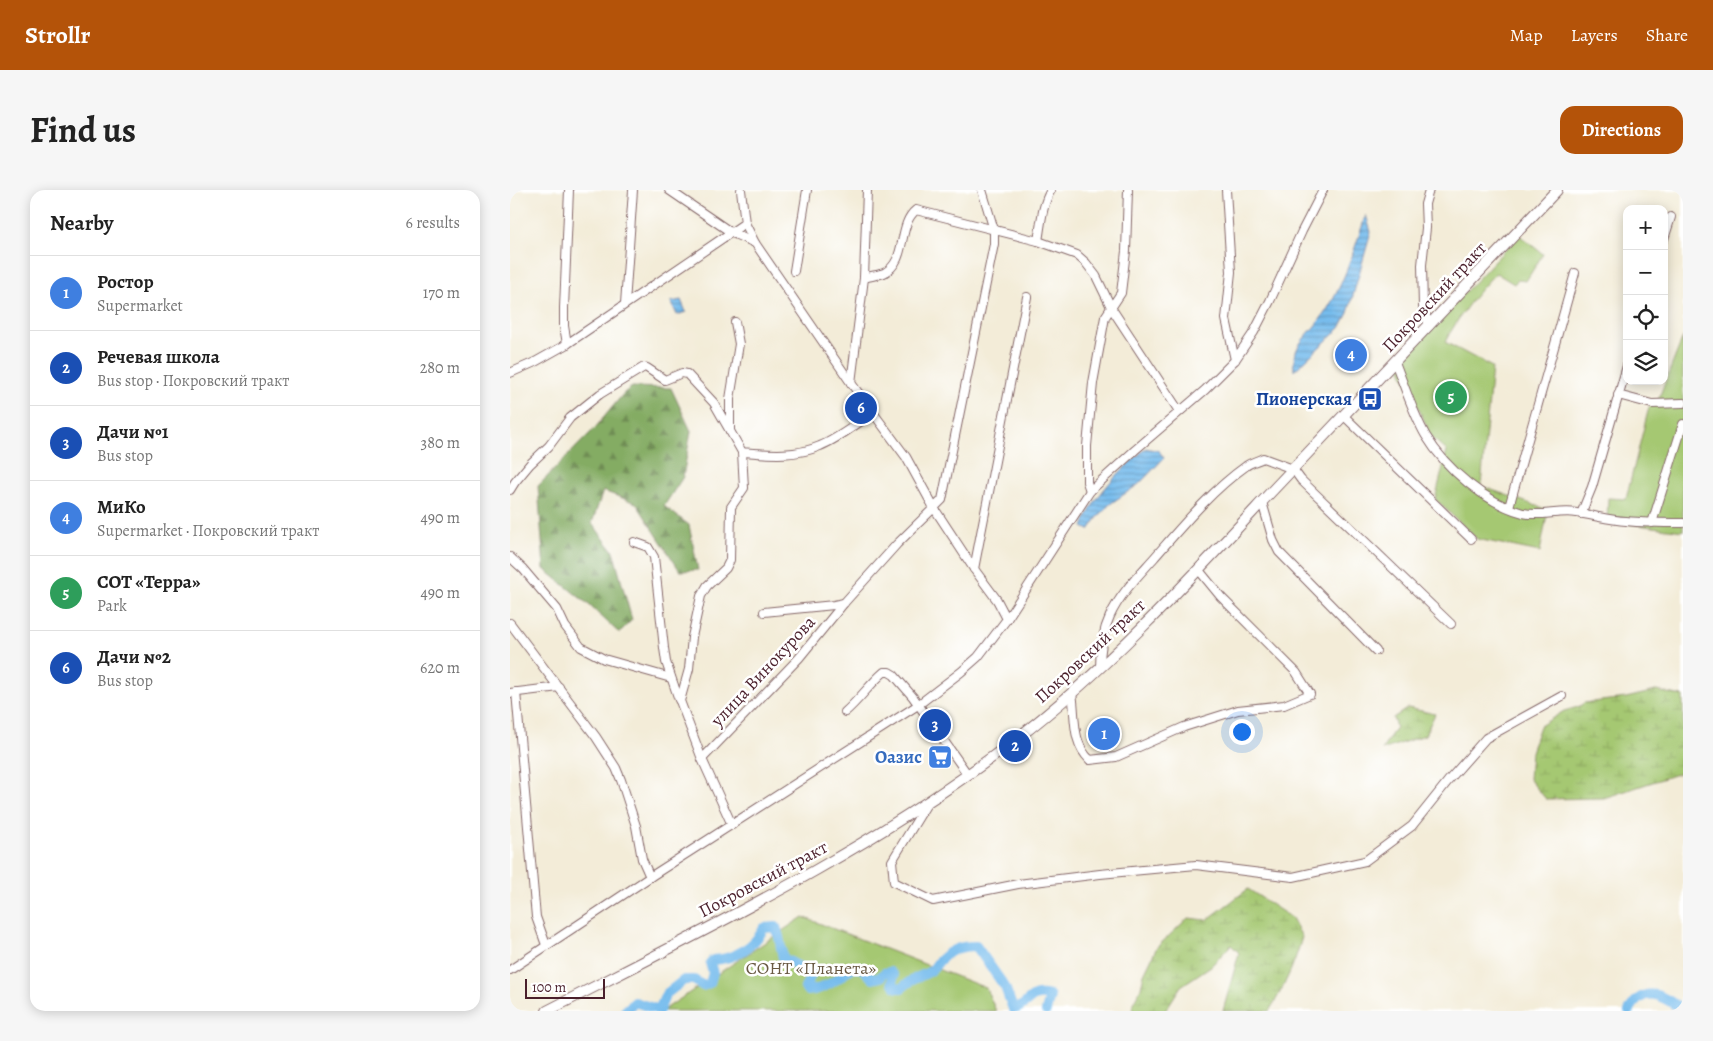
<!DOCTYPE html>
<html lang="en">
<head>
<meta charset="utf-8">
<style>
  body { margin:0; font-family:Alegreya,serif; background:#f6f6f6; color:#222 }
  .controls { position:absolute; right:15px; top:15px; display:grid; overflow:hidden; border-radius:10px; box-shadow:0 2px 12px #0003 }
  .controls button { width:45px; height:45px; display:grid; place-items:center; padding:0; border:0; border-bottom:1px solid #e0e0e0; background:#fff; color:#222; font:25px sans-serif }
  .scale { position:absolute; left:15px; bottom:12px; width:80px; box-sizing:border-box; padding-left:5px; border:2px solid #4a1f2b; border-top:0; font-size:14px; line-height:18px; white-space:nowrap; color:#4a1f2b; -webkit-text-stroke:4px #fff; paint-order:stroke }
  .you { position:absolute; left:731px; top:541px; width:18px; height:18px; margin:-12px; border:4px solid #fff; border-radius:50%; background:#1a73e8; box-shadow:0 0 0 8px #1a73e833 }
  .badge { display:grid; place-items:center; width:32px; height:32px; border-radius:50%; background:#b45309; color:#fff; font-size:16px; font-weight:700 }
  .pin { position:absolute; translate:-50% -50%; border:2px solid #fff; box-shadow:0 1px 5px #0006 }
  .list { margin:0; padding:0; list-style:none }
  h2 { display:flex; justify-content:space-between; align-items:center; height:65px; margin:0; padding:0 20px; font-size:21px }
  h2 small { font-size:16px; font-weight:400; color:#767676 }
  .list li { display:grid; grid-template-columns:32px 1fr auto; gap:15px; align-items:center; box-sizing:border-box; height:75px; padding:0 20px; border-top:1px solid #e0e0e0 }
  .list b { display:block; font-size:19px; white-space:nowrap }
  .list p { margin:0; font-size:16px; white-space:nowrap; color:#767676 }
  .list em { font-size:16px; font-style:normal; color:#767676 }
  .icon { flex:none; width:28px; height:28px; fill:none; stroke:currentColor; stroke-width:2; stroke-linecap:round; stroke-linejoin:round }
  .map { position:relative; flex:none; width:1173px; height:821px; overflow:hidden; border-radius:15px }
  header { display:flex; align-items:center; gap:30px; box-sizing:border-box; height:70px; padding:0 25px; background:#b45309; color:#fff }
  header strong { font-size:24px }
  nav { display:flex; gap:28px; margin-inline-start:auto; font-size:18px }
  .intro { display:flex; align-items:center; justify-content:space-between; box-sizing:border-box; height:120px; padding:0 30px }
  h1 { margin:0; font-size:35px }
  .button { padding:12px 22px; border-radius:15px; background:#b45309; color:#fff; font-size:18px; font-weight:700 }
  main { display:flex; gap:30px; padding:0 30px }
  aside { flex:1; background:#fff; border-radius:15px; box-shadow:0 2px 12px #0003 }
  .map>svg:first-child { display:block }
</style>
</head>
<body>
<header>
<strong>Strollr</strong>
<nav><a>Map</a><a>Layers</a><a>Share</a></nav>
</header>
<div class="intro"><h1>Find us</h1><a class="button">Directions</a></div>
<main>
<aside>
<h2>Nearby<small>6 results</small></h2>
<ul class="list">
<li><span class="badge" style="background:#3f7fe0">1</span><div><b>Ростор</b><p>Supermarket</p></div><em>170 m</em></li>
<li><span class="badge" style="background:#1a4fb4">2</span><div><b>Речевая школа</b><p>Bus stop · Покровский тракт</p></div><em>280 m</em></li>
<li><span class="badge" style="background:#1a4fb4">3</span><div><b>Дачи №1</b><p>Bus stop</p></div><em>380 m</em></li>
<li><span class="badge" style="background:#3f7fe0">4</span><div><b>МиКо</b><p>Supermarket · Покровский тракт</p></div><em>490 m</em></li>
<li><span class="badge" style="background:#2e9e5b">5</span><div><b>СОТ «Терра»</b><p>Park</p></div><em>490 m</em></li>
<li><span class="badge" style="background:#1a4fb4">6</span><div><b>Дачи №2</b><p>Bus stop</p></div><em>620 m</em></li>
</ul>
</aside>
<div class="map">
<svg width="1173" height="821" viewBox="0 0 1173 821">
  <defs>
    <pattern id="forest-firs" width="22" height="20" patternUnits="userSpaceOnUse" patternTransform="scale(1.25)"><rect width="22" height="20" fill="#84ac64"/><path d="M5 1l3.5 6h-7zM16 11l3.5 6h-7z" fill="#6e8b53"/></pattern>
    <pattern id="wetland-marsh" width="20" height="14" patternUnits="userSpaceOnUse" patternTransform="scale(1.25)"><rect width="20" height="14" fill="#a5c872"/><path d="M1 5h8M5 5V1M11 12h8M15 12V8" fill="none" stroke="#90ab63"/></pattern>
    <pattern id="water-rules" width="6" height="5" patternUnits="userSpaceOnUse" patternTransform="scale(1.25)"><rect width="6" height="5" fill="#76bced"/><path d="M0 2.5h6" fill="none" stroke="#6398c0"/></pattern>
  </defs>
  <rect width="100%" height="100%" fill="#fff"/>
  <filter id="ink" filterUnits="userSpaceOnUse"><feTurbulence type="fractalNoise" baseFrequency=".02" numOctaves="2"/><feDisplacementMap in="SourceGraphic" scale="10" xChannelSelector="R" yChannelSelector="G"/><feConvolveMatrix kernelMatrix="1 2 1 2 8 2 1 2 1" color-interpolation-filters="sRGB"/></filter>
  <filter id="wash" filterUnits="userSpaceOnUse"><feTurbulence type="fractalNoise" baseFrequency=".0096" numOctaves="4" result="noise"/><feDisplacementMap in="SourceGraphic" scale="20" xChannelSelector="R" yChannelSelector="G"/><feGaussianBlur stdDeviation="1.12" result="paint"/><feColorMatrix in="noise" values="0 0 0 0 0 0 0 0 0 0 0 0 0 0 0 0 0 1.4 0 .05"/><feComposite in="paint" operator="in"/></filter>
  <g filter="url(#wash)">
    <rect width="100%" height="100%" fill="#f3ecd8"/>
    <polygon fill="url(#forest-firs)" stroke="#676648" points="122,197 161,198 181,241 173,287 154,316 179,335 188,380 170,381 126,313 93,301 82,333 103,361 122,430 109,443 79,415 34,379 28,296 85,238 114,203"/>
    <g fill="url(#wetland-marsh)" stroke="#78744e">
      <polygon points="1146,501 1173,506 1173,582 1094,608 1036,609 1019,589 1021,562 1030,536 1054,521 1068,517 1074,513 1116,508"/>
      <polygon points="898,518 925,524 915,545 872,560 886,537 883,528"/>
      <path d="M738 699 782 728 792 747C785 773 774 798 759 821H713L729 763 721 755 701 776 671 796 655 821H622L623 813 631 798 634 784 647 757 678 728 697 730Z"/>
    </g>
    <g fill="#a5c872" stroke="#78744e">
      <path d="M1009 45 1033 64 1016 91 1008 90 1004 94 986 83C965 104 949 126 935 152L982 177 971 296 1038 320 1030 362 967 349 925 309 937 261 918 244 917 237 888 173Z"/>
      <polygon points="1173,147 1173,341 1097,331 1098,308 1116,309 1139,217 1148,210"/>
      <polygon points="293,727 476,798 486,821 152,821"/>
    </g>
    <g fill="url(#water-rules)" stroke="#606e8c">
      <path d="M856 25 861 42 838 123 830 138 784 181C782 155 795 149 809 131 833 100 843 62 856 25Z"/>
      <polygon points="171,110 176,122 167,125 161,112"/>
      <path d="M636 258 649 261 654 268 629 294 600 314 588 327 579 340 573 337C583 305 611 280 636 258Z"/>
    </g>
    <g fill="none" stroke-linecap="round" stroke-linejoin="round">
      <g stroke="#76bced" stroke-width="10">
        <path d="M115 821 125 812 149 820 156 804 174 790H184L193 796 200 793 203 783 200 773 203 770C225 769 244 757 254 738L266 737 269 747 273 768 293 779 303 781 295 798 298 801C316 799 328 789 342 778H352L363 789 371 787 374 783 380 782 384 786 382 792 387 798H392C401 789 407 788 419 782 424 780 426 774 430 770 441 759 451 756 466 756L495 797 503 819C521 816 517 800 540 806L536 821"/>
        <path d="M1119 821C1134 793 1153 806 1173 820"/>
      </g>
    </g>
  </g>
  <g filter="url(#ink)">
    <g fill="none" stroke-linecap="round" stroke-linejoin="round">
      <defs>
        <g id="minor">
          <polyline points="231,0 235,33 245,53"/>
          <polyline points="716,0 721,82 716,129 725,170"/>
          <polyline points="1154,49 1161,27"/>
          <path d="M528 51C531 34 532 15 541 0"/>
          <polyline points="284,81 297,0"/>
          <path d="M354 88C360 86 368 85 374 83 398 71 387 35 406 20L528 51 567 65 576 73 586 86 602 119 669 221"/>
          <polyline points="115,114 123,0"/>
          <path d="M225 132 229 154 220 209V241L232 262C258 264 285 267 310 256 328 249 346 234 363 223"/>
          <polyline points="919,136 913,117 912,75 916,38 915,14 919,0"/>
          <polyline points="57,154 54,136 54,118 59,0"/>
          <path d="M885 172C894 195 904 226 916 246 936 279 976 313 1013 323 1031 327 1049 320 1067 323 1083 325 1099 330 1116 331 1135 333 1154 333 1173 333"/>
          <polyline points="0,183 25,172 57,154 235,33"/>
          <polyline points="341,193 354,88 357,0"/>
          <polyline points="1108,205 1142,214 1173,213"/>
          <polyline points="834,226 961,349"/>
          <polyline points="0,300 5,292 20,274 39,256 60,228 90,204 134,177 137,178 155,190 172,183 177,184 204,213 220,241"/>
          <polyline points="580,301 577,292 577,256 583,193 595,127 611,103 616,61 618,0"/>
          <polyline points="752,312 763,350 769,362 866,461"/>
          <polyline points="999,317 1065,83"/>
          <polyline points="1071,324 1082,297 1117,176"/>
          <polyline points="1142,333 1173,234"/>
          <polyline points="124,352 138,357 144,367 154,458 156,472 169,510"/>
          <polyline points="0,367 13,379 47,419 55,436 71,457 94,469 161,488"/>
          <polyline points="464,379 517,107"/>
          <polyline points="254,422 324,415 334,413"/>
          <polyline points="497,429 580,301 625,260 695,200 725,170 744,142 760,111 792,41 813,0"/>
          <polyline points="0,433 86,547 106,578 111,590 126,636 132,669 140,687"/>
          <path d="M590 478C590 460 592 443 600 426 610 404 628 386 644 368 672 336 701 301 736 276 741 272 748 271 753 268L783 279 791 290 941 434"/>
          <polyline points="6,502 26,727 36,755"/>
          <polyline points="0,503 49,497"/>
          <path d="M562 503C566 526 561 552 580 570L606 567 674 537 728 520 774 515 800 504 786 482 711 407 688 379"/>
          <path d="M335 522C349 510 360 494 374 482H379L384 485 403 507 458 585"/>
          <polyline points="192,569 289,468 334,413 387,354 432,310 484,54 484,40 472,0"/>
          <polyline points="418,612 382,671 384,692 423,711 508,694 590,684 686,675 783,687 855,671 902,636 938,591 976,548 1052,506"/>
          <polyline points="222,635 192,569 170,511 179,479 182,447 191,406 197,396 216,378 220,370 221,317 234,298 232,262"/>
          <polyline points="0,780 140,687 408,515 451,482 468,467 497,429 487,410 464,379 424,318 396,267 341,193 245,53 222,43 159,0"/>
        </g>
        <path id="major" d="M37 821C197 739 362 660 505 550 600 477 680 389 761 302 857 202 952 101 1047 0"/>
      </defs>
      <use href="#minor" stroke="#856768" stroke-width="10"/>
      <use href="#major" stroke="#856768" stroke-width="12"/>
      <use href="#minor" stroke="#fff" stroke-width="8"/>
      <use href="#major" stroke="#fff" stroke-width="10"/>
    </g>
  </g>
  <defs>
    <symbol id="bus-square" viewBox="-11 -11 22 22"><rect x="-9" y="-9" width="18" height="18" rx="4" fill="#1a4fb4" stroke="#fff"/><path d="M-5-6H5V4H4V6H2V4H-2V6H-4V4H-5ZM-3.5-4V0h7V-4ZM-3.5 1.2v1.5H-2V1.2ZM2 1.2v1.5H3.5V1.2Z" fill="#fff"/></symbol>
    <symbol id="supermarket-square" viewBox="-11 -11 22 22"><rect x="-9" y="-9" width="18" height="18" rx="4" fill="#3f7fe0" stroke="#fff"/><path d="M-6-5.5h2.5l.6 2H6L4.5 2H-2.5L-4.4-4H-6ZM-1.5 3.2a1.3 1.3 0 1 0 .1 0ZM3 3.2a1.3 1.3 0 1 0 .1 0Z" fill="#fff"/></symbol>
  </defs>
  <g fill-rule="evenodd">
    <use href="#bus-square" x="846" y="195" width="28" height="28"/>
    <use href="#supermarket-square" x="416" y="553" width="28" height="28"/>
  </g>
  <g text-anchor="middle" stroke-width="5" stroke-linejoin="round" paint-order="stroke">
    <g font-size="18" fill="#4a1f2b" stroke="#fff">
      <text transform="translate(924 107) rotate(-47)" y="6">Покровский тракт</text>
      <text transform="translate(580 461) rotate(-43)" y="6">Покровский тракт</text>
      <text transform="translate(253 481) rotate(-47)" y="6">улица Винокурова</text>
      <text transform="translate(253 689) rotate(-28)" y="6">Покровский тракт</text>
    </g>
    <g font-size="18" font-weight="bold" fill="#164399" stroke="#fff" text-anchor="end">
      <text x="842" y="215">Пионерская</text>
    </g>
    <g font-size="18" font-weight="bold" fill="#366cbe" stroke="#fff" text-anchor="end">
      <text x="412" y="573">Оазис</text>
    </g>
    <g font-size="18" fill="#6a5a44" stroke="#fff">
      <text x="301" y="784">СОНТ «Планета»</text>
    </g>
  </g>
</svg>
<div class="controls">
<button>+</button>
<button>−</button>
<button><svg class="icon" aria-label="locate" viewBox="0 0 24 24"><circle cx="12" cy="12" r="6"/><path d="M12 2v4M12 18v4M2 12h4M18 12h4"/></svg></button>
<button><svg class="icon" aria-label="layers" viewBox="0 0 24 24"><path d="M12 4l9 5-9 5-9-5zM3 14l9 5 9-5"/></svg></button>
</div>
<div class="scale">100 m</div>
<div class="you"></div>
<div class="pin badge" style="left:594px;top:544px;background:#3f7fe0">1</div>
<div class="pin badge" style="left:505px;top:556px;background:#1a4fb4">2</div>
<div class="pin badge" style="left:425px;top:535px;background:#1a4fb4">3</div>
<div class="pin badge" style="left:841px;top:165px;background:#3f7fe0">4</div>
<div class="pin badge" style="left:941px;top:207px;background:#2e9e5b">5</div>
<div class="pin badge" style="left:351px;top:218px;background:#1a4fb4">6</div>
</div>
</main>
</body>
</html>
